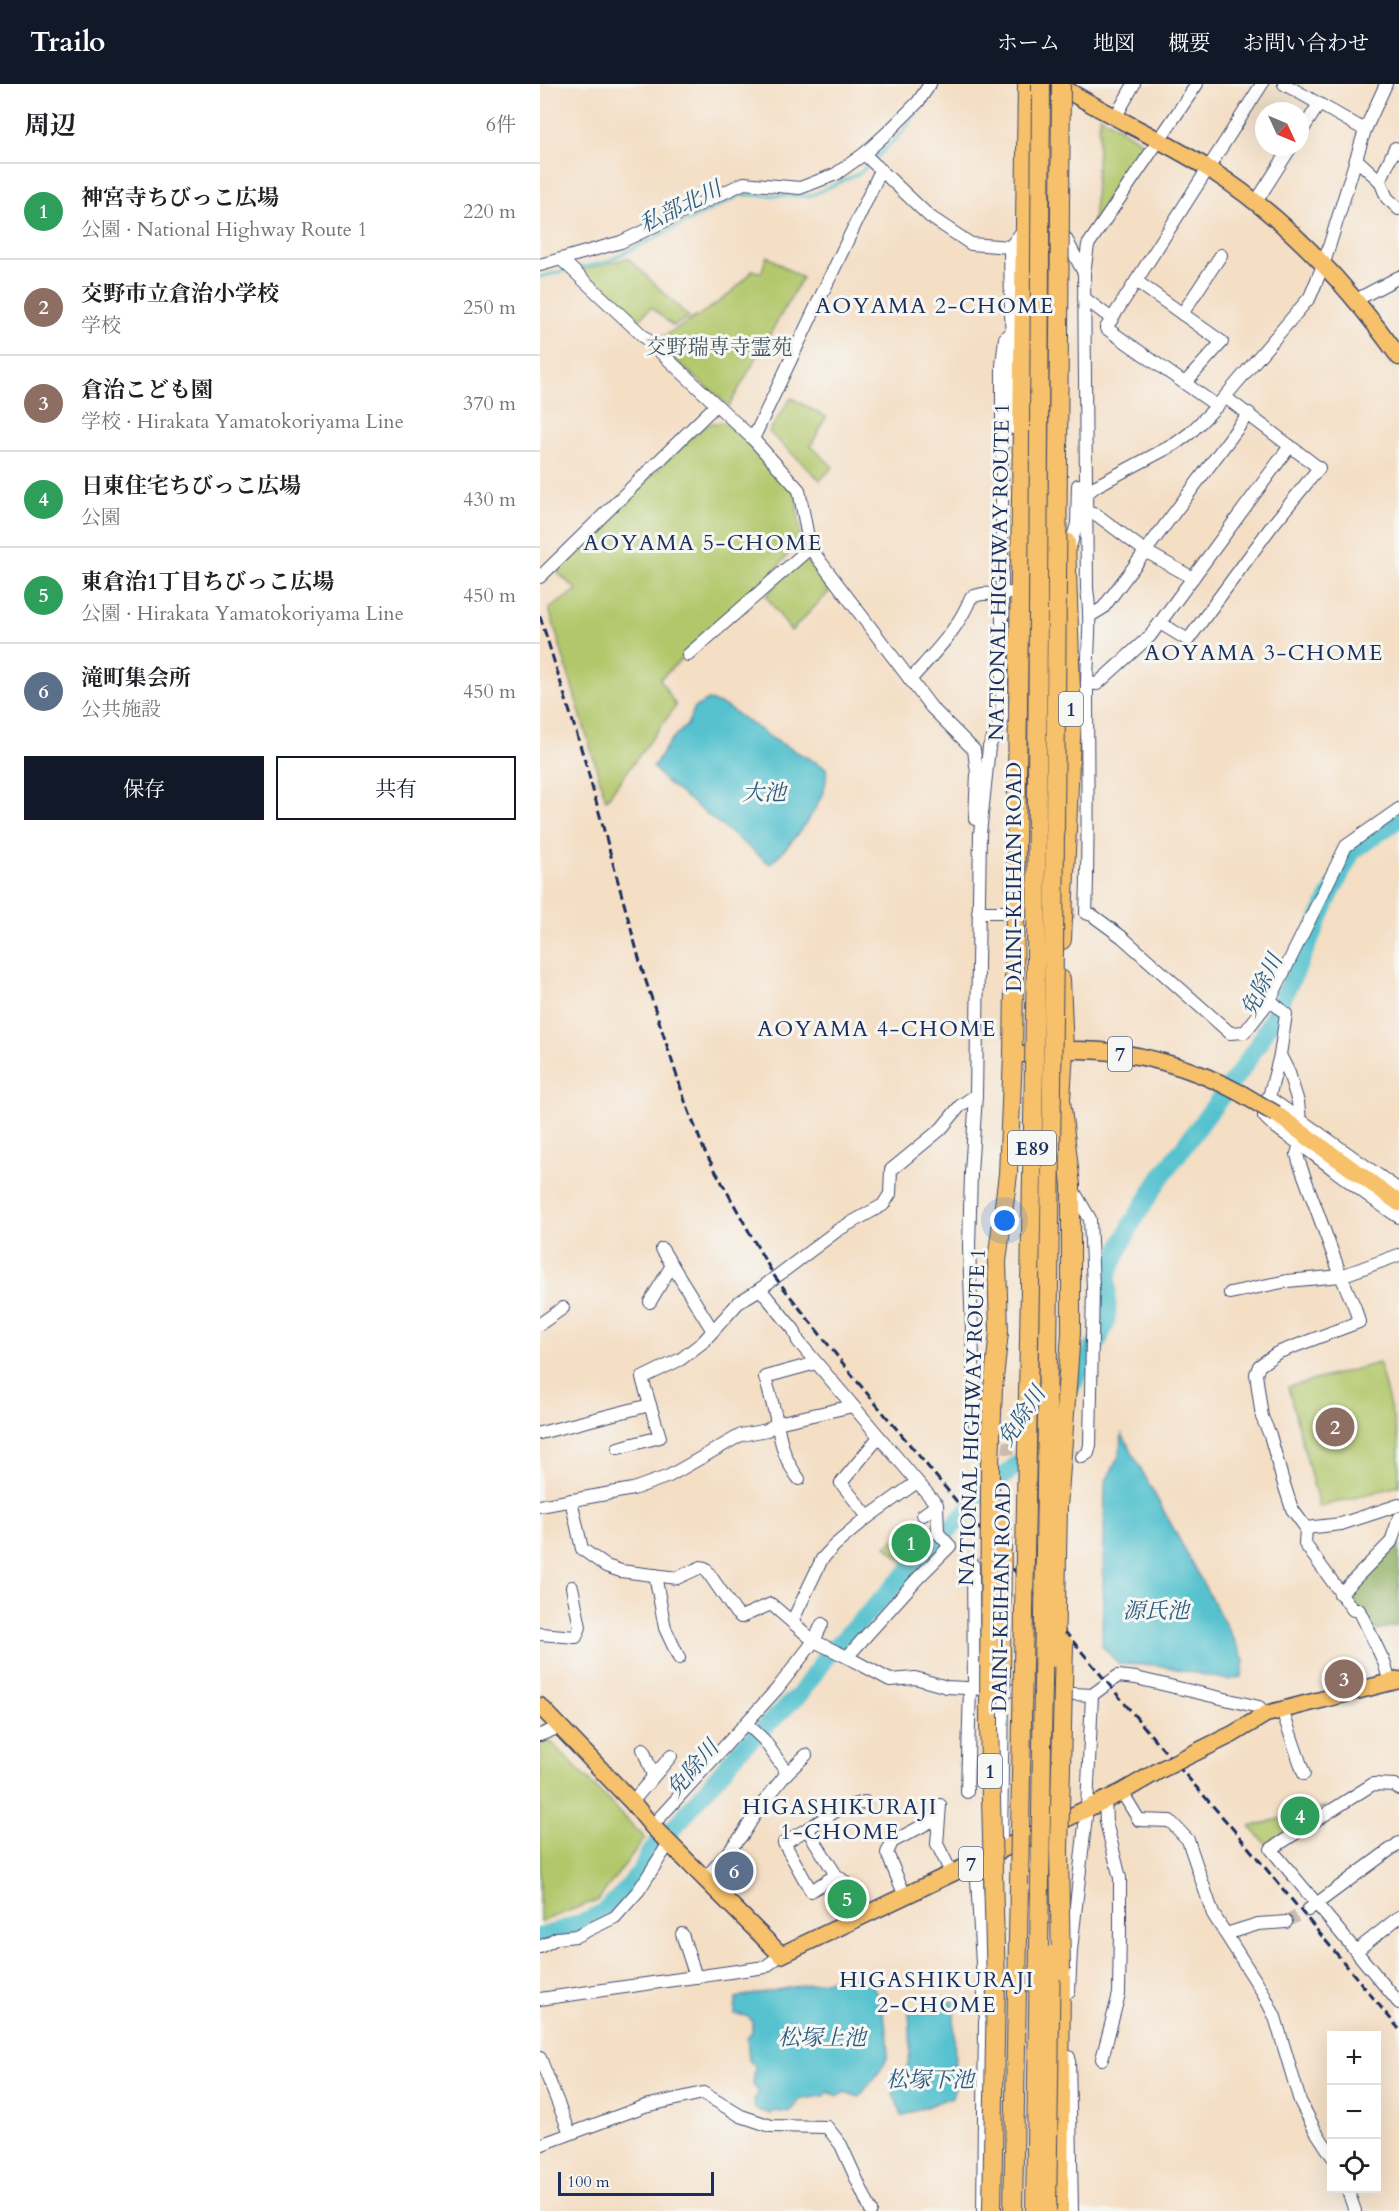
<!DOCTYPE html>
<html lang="ja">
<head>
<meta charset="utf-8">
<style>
  body { margin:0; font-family:Cardo,"Noto Serif JP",serif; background:#f2f2f2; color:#202124 }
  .controls { position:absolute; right:18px; bottom:18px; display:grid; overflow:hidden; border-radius:0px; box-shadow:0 6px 24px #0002 }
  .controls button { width:54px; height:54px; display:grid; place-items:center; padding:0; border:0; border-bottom:2px solid #e0e0e0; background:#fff; color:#202124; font:30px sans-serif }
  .compass { position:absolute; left:715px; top:18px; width:54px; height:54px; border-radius:50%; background:#fff; box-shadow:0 6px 24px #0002; rotate:134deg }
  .scale { position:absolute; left:18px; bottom:15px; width:156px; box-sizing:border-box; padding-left:6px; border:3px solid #1b2f5e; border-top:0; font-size:16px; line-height:21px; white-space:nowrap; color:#1b2f5e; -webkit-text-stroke:4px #f6f6f2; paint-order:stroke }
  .you { position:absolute; left:465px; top:1137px; width:21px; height:21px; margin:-15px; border:4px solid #fff; border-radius:50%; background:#1a73e8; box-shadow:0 0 0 9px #1a73e833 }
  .badge { display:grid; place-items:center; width:39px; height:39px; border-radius:50%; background:#111827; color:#fff; font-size:20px; font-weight:700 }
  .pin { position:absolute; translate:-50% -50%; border:3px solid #fff; box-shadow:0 2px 6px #0006 }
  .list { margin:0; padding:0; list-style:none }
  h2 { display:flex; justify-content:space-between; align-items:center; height:78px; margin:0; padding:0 24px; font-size:26px }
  h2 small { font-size:20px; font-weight:400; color:#757577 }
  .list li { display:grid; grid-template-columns:39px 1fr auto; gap:18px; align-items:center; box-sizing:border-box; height:96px; padding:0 24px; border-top:2px solid #e0e0e0 }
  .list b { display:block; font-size:22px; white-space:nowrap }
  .list p { margin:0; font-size:20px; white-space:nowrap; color:#757577 }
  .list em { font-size:20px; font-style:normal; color:#757577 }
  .actions { display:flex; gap:12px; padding:18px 24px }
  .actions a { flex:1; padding:14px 0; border:2px solid #111827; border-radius:0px; text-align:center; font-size:21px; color:#111827 }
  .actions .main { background:#111827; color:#fff }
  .icon { flex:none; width:33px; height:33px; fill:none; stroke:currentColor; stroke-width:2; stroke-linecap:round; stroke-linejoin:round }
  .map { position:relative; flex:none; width:859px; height:2127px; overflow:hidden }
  header { display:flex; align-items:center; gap:36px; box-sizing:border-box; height:84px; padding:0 30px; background:#111827; color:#fff }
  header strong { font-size:28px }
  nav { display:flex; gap:33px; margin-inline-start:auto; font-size:21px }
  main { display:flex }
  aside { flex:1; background:#fff }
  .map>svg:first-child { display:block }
</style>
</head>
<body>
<header>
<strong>Trailo</strong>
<nav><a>ホーム</a><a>地図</a><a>概要</a><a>お問い合わせ</a></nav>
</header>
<main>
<aside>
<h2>周辺<small>6件</small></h2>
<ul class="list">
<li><span class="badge" style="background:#2e9e5b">1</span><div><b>神宮寺ちびっこ広場</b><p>公園 · National Highway Route 1</p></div><em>220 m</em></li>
<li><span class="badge" style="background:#8d6e63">2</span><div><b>交野市立倉治小学校</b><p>学校</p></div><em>250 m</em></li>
<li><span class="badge" style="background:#8d6e63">3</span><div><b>倉治こども園</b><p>学校 · Hirakata Yamatokoriyama Line</p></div><em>370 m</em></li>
<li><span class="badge" style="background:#2e9e5b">4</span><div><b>日東住宅ちびっこ広場</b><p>公園</p></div><em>430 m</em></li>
<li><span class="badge" style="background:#2e9e5b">5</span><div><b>東倉治1丁目ちびっこ広場</b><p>公園 · Hirakata Yamatokoriyama Line</p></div><em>450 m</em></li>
<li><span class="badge" style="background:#5c6f8a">6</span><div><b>滝町集会所</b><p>公共施設</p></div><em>450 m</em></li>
</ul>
<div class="actions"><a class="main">保存</a><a>共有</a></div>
</aside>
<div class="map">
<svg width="859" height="2127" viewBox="0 0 859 2127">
  <rect width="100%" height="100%" fill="#f6f6f2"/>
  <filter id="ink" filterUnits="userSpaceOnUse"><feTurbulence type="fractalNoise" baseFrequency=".0167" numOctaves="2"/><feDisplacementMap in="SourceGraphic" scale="12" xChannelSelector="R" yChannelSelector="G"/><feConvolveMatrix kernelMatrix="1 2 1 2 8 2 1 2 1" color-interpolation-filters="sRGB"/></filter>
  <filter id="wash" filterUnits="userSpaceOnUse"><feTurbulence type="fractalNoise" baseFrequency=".008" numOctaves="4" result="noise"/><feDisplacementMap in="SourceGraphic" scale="24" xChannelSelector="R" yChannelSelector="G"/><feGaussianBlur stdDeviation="1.35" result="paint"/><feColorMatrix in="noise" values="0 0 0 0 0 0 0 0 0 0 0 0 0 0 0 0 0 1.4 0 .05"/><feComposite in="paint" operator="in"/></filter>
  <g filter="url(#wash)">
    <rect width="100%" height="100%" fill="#f4dec4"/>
    <g fill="#b2c76b" stroke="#667b64" stroke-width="1.5">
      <polygon points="560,32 608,62 553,146"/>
      <path d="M227 172 262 194 189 322 114 258C148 237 189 217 213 186L221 189Z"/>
      <polygon points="88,174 149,233 133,242 111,223 96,239 40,186"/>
      <polygon points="251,314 286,333 271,362 293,383 280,396 229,348"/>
      <polygon points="182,338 201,351 256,410 261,455 225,498 120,595 136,622 66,716 9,525 37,506 17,488 19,479 151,354 168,340"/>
      <polygon points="268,470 273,475 269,480 289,508 251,547 226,512 248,487"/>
      <polygon points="839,1279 859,1358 859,1402 779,1423 748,1303"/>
      <polygon points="384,1435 393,1455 367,1481 346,1462"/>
      <polygon points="10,1657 105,1754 58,1816 0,1838 0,1661"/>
      <polygon points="787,1722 728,1762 710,1743"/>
    </g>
    <polygon fill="#8dac5f" stroke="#546e5e" stroke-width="1.5" points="859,1446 859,1541 834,1547 806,1510"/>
    <g fill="#56c2cf" stroke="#387896" stroke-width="1.5">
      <path d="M169 616 185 622 233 655 286 684C291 715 252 759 230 780L125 697 113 683 131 656 147 641 155 623Z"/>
      <polygon points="582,1350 697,1562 704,1576 702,1593 688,1596 617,1581 579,1580 562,1562 565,1399 579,1372"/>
      <path d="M310 1892C317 1894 326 1895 331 1901 341 1911 352 1961 347 1974 342 1988 328 2001 319 2013L305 2008 298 2012 288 2008 284 2012 261 2015 248 2029 235 2027 231 2030 215 2025 214 2016 219 2008 213 2001 215 1983 209 1976 207 1953 212 1948V1937L207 1932 195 1930 196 1914Z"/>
      <path d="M414 1917 415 2004 412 2013 362 2032 353 2009C375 1978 371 1963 369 1927Z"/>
    </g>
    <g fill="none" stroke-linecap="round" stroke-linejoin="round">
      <g stroke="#56c2cf" stroke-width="3">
        <polyline points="389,12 398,0"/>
        <polyline points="334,76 363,48 381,22"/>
        <polyline points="37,184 66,178 201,111 270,112 320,89 329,80"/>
        <polyline points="0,193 27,186"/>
      </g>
      <polyline stroke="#56c2cf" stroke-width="18" points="0,1853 49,1836 63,1828 84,1808 101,1787 108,1771 118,1759 132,1746 199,1667 260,1610 286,1573 377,1478 447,1407 490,1369 523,1317 559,1255 567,1237 568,1190 592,1139 621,1093 702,985 722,954 755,889 788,815 812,768 859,735"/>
    </g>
  </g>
  <g filter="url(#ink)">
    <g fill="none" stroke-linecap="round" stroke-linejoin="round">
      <g stroke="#c9bbb0" stroke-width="12" stroke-dasharray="12 6" stroke-linecap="butt">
        <polyline points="469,828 546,829"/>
        <polyline points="445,1361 542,1373"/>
        <polyline points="746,1838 768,1826"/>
      </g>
      <defs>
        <g id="minor">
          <polyline points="744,0 825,46"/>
          <polyline points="576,32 594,0"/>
          <polyline points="760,50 779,20"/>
          <polyline points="324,70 389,132 431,160 470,163"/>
          <polyline points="816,75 840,97 847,114 859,125"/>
          <polyline points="840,97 855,64 859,68"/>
          <polyline points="716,118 751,63"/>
          <path d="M525 153 544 189 547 505C552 538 547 570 547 602 547 678 549 753 546 829L552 831 582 853 690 949 705 948 730 916 806 762 859 725"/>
          <polyline points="22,176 213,355 341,86"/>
          <polyline points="0,181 81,158 204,99 260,104 296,90 324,70 349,47 378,18 390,0"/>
          <polyline points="544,189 548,161 657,0"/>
          <polyline points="596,197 682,258 645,299"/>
          <polyline points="544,214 572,235"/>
          <polyline points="816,216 859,193"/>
          <polyline points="642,230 681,171"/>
          <polyline points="677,322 566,244 722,0"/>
          <polyline points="473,344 470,163 485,144"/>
          <polyline points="213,355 259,406 270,464 391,623 434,666 437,689 435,735"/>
          <polyline points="546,410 556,402 635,360 650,349 677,322 770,213 784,179 825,46 846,0"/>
          <polyline points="546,428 557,431 605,467 653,494"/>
          <polyline points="529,466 537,440 538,401"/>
          <polyline points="0,493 176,321"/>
          <polyline points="550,532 563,524 709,329"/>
          <polyline points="620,539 648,556 731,443 779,384 685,313"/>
          <polyline points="148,571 270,464"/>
          <path d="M370 596C393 570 418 546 431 513L442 510 471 509"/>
          <polyline points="547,599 557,600 610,552 750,362"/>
          <polyline points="438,828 464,828"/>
          <polyline points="730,916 746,930 740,971 749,989 758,1018 760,1036"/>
          <path d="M740 971 724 1032C735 1045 748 1051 761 1061 794 1085 825 1111 859 1133"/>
          <polyline points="728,1013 859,1106"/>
          <polyline points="760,1060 757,1070 759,1078 801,1192 815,1224 819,1238 737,1269 719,1282 716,1290 722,1333 730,1351 742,1394 752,1425 766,1444 801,1440 859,1421"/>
          <polyline points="532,1104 550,1135 553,1202 550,1361 548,1369 542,1373"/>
          <polyline points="122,1165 173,1247"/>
          <polyline points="690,1209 747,1197 801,1192 859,1171"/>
          <polyline points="110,1218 132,1181"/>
          <polyline points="0,1240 23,1224"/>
          <polyline points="0,1349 110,1321 102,1294 141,1275 163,1258 199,1218 220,1205 298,1146 343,1121 350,1110 351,1086 401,1045 420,1022 436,1011"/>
          <polyline points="436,1360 429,1163 431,1089 436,1011 440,750 449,663 462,634 462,282 465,254 472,249"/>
          <polyline points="78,1364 120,1353 110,1321"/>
          <path d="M259 1395C244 1375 242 1363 237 1339 234 1323 229 1308 225 1293L276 1279"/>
          <polyline points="31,1416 42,1465 66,1482 81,1487 137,1494 161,1483 165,1484 196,1529 201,1533 231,1520 274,1557 307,1573 377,1495 410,1462 398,1449 397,1421 258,1257 254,1246 220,1205"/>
          <polyline points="0,1422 93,1405 129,1392 201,1351 227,1346 237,1339 313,1322"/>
          <polyline points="383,1431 397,1421"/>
          <polyline points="328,1433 301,1399 339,1353"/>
          <polyline points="766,1444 765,1460 813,1526 819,1526 844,1578 850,1599"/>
          <polyline points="433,1481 434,1604"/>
          <polyline points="115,1491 125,1544 139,1574"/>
          <polyline points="800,1510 851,1458 859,1434"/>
          <polyline points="252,1538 282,1475 295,1461 328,1433 377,1398"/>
          <polyline points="0,1550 36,1553 40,1543 32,1503"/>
          <polyline points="307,1573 350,1596 375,1594 407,1603 552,1611"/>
          <polyline points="742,1626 764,1690"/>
          <polyline points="206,1639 224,1656 247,1689"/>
          <polyline points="0,1651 20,1643"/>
          <polyline points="103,1665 113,1692"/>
          <polyline points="859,1705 855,1701 833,1700 731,1765 859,1919"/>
          <polyline points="427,1708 430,1604"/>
          <polyline points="582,1708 599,1736 630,1737 648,1756 673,1830 722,1907 735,1933 760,2017 775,2046 792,2072"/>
          <polyline points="92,1718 131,1672"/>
          <polyline points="325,1718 301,1724 267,1745 296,1791 304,1797 326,1831"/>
          <polyline points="400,1721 397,1760 412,1790"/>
          <polyline points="112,1742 237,1605 274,1557 282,1540"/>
          <polyline points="267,1745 244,1759 271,1807 296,1791"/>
          <polyline points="461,1766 463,1605"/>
          <polyline points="436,1778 445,1930"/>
          <polyline points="165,1795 203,1750 219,1724 247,1689 266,1671"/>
          <polyline points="365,1812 347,1769 352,1758 399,1733"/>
          <polyline points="768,1826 859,1759"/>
          <polyline points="142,1850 156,1893"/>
          <polyline points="686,1850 718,1840 746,1838"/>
          <polyline points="0,1863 17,1854 36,1852 75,1833 99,1806 129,1759"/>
          <polyline points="816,1867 859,1833"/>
          <polyline points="529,1908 531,1866 547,1723 552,1611 578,1592 596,1594 719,1623 726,1630"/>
          <polyline points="0,1915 225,1883 241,1871"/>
          <polyline points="529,1973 532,2127"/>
          <polyline points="0,1974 30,2049"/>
          <polyline points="562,1975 579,1910 580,1845 580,1794 566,1738 565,1715"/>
          <polyline points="0,2061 105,2022 163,2009 201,2032 231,2042 287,2043 301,2061 331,2127"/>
          <polyline points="807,2104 815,2127"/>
          <polyline points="443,2127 445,1937 450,1919"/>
        </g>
        <g id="major">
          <path d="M517 0C566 31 620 54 669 85 745 133 807 200 859 273"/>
          <path d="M473 971C495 969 516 966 538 966 594 966 653 983 702 1010"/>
          <polyline points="736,1030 859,1119"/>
          <polyline points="0,1622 92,1718 112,1742 241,1871 582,1708 620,1686"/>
          <polyline points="644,1674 693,1650 726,1630 859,1596"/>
        </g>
        <g id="highway">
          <polyline points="522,856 532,634 526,458"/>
          <polyline points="521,895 524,967 521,1016 531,1101 531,1249"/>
          <polyline points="459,1248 457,1177 468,1090 473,971 487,0"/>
          <polyline points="519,2127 521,1894"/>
        </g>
      </defs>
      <use href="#minor" stroke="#3c496d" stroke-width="14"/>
      <use href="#major" stroke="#3c496d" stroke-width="19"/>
      <use href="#highway" stroke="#3c496d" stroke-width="20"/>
      <use href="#minor" stroke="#fff" stroke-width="12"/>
      <use href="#major" stroke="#f7c06b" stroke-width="16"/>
      <use href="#highway" stroke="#f7c06b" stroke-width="18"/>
      <polyline stroke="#1b2f5e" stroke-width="3" stroke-dasharray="9 4.5" stroke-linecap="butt" points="0,532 45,677 102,885 145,1017 164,1066 223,1173 235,1193 316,1296 615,1656 693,1745 859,1945"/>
      <defs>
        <g id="major-bridge">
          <polyline points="702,1010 736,1030"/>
          <polyline points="620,1686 644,1674"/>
        </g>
        <g id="highway-bridge">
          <polyline points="515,1574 518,1423 531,1249"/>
          <polyline points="461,1606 462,1436"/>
          <polyline points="521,1886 519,1766 524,1560"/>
          <polyline points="452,2127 456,1900 449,1641 450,1380 453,1304 459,1248"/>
          <polyline points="473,2127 496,874 501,0"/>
          <polyline points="495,2127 514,869 521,0"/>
          <polyline points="507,2127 511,1871"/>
        </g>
      </defs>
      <use href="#major-bridge" stroke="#3c496d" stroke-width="19" stroke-linecap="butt"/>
      <use href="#highway-bridge" stroke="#3c496d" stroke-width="20" stroke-linecap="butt"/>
      <use href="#major-bridge" stroke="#f7c06b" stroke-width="16"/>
      <use href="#highway-bridge" stroke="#f7c06b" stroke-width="18"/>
    </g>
  </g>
  <g text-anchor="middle" stroke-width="6" stroke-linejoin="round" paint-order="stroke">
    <g fill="#f6f6f2" stroke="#5d6b8a" stroke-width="1.5">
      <rect x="519" y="608" width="24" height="34" rx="4.5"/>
      <rect x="568" y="953" width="24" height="34" rx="4.5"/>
      <rect x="468" y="1047" width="48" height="34" rx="4.5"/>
      <rect x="438" y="1670" width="24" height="34" rx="4.5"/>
      <rect x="419" y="1763" width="24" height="34" rx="4.5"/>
    </g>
    <g font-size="20" font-weight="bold" fill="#1b2f5e">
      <text x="531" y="632">1</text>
      <text x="580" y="977">7</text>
      <text x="492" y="1071">E89</text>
      <text x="450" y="1694">1</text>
      <text x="431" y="1787">7</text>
    </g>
    <g font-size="21" fill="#415561" stroke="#f6f6f2">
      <text x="179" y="270">交野瑞専寺霊苑</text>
    </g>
    <g font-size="21" fill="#1b2f5e" stroke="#f6f6f2">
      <text transform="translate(459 488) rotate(-89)" y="7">NATIONAL HIGHWAY ROUTE 1</text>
      <text transform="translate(474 793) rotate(-90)" y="7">DAINI-KEIHAN ROAD</text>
      <text transform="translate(432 1333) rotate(-88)" y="7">NATIONAL HIGHWAY ROUTE 1</text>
      <text transform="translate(461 1513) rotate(-89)" y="7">DAINI-KEIHAN ROAD</text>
    </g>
    <g font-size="22" font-style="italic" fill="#2d5b80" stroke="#f6f6f2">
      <text transform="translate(140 122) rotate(-26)" y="8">私部北川</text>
      <text x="224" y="716">大池</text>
      <text transform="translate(721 901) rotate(-64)" y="8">免除川</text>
      <text transform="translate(481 1332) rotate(-56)" y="8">免除川</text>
      <text x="616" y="1534">源氏池</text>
      <text transform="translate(152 1684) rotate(-49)" y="8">免除川</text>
      <text x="282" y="1961">松塚上池</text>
      <text x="390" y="2003">松塚下池</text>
    </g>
    <g font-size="22" letter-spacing="1.5" fill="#1b2f5e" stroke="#f6f6f2">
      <text x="395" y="229">AOYAMA 2-CHOME</text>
      <text x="163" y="466">AOYAMA 5-CHOME</text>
      <text x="724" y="576">AOYAMA 3-CHOME</text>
      <text x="337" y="952">AOYAMA 4-CHOME</text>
      <text x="300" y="1730">HIGASHIKURAJI<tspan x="300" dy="25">1-CHOME</tspan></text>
      <text x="397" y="1903">HIGASHIKURAJI<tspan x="397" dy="25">2-CHOME</tspan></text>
    </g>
  </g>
</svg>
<div class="controls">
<button>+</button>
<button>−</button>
<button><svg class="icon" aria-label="locate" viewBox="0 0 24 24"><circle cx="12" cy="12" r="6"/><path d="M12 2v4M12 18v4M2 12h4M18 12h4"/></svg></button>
</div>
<svg class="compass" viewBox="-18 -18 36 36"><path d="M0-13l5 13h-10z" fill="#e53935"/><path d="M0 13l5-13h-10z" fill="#757577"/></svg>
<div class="scale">100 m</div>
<div class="you"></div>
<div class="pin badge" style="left:371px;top:1459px;background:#2e9e5b">1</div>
<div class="pin badge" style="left:795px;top:1343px;background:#8d6e63">2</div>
<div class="pin badge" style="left:804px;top:1595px;background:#8d6e63">3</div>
<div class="pin badge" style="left:760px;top:1732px;background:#2e9e5b">4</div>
<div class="pin badge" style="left:307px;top:1815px;background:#2e9e5b">5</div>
<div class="pin badge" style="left:194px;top:1787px;background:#5c6f8a">6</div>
</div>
</main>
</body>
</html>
